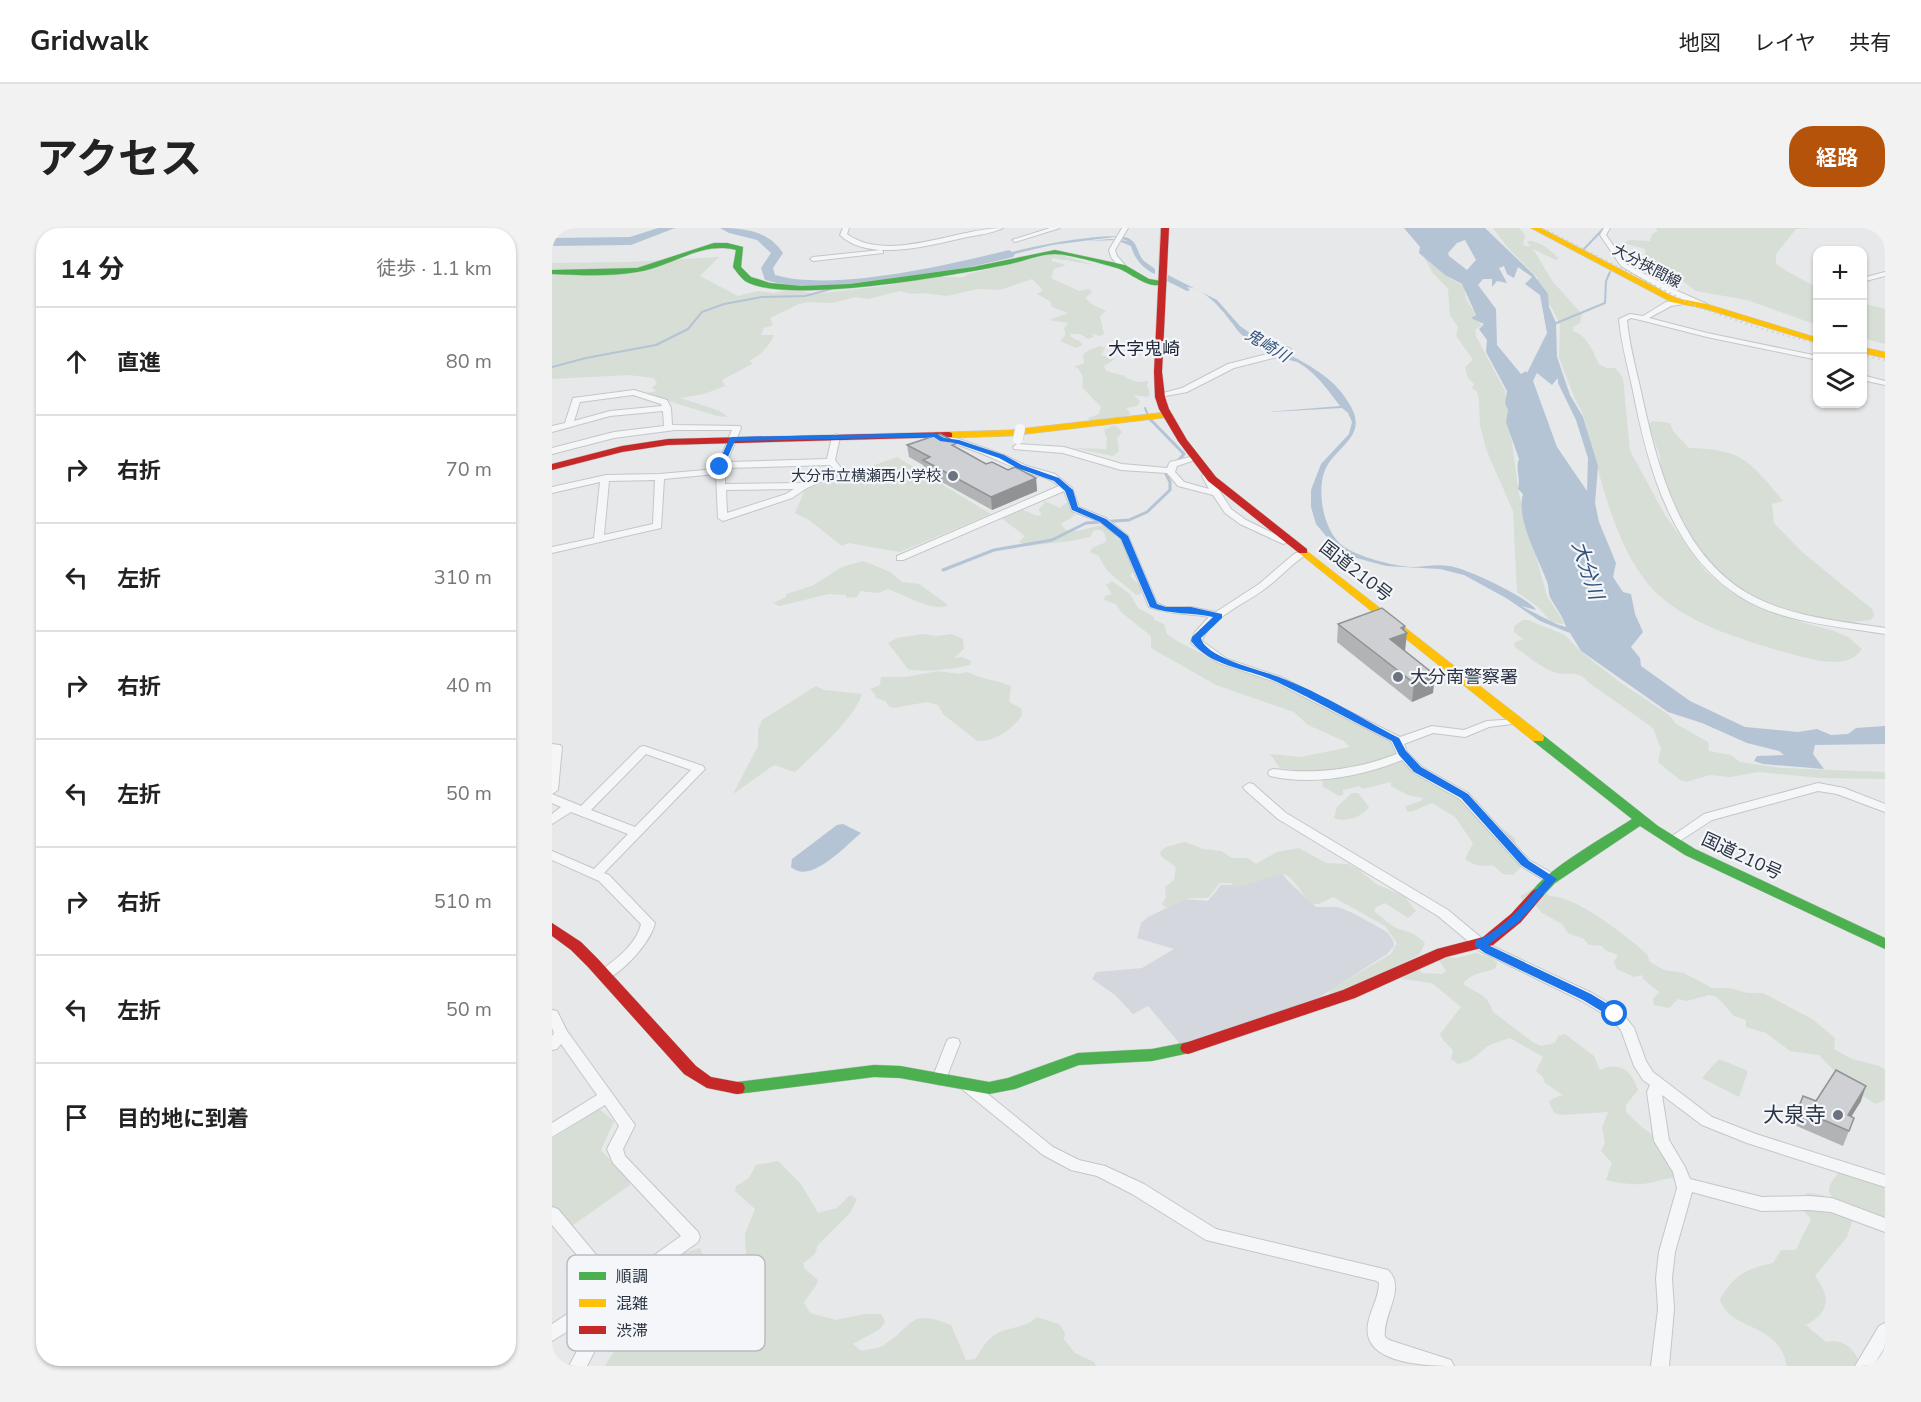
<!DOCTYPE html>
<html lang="ja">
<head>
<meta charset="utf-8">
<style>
  body { margin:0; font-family:"Nunito Sans","Noto Sans JP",sans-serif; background:#f2f2f2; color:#222 }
  .controls { position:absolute; right:18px; top:18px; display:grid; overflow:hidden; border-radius:12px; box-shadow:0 2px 4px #0004 }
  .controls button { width:54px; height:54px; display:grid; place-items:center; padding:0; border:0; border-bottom:2px solid #e0e0e0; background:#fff; color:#222; font:30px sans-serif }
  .stop { position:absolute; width:18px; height:18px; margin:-14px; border:4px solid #1a73e8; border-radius:50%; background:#fff }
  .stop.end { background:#1a73e8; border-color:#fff; box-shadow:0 2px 6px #0008 }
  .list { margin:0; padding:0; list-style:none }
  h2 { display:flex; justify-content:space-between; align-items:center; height:78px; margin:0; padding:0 24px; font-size:26px }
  h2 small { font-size:20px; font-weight:400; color:#767676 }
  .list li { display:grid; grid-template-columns:39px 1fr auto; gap:18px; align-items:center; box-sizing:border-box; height:108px; padding:0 24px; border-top:2px solid #e0e0e0 }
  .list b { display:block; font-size:22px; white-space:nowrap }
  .list em { font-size:20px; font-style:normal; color:#767676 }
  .icon { flex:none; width:33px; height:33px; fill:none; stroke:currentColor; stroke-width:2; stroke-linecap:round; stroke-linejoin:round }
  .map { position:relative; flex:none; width:1333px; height:1138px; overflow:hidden; border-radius:24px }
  header { display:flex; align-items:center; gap:36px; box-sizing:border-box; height:84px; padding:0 30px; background:#fff; border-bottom:2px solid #e0e0e0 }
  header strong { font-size:28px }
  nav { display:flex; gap:33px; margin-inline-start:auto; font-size:21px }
  .intro { display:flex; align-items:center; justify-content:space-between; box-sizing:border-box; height:144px; padding:0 36px }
  h1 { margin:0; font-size:42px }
  .button { padding:15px 27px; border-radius:24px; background:#b45309; color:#fff; font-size:21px; font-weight:700 }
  main { display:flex; gap:36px; padding:0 36px }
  aside { flex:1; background:#fff; border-radius:24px; box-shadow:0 2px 4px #0004 }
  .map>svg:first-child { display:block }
</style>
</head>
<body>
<header>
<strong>Gridwalk</strong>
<nav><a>地図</a><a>レイヤ</a><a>共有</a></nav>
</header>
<div class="intro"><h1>アクセス</h1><a class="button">経路</a></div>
<main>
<aside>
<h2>14 分<small>徒歩 · 1.1 km</small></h2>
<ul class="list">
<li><svg class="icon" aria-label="ahead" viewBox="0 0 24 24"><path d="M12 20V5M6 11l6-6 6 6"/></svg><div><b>直進</b></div><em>80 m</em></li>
<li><svg class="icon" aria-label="right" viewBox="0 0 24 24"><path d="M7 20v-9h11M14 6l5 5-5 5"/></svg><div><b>右折</b></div><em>70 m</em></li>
<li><svg class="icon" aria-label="left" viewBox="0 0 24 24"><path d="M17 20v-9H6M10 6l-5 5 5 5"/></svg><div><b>左折</b></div><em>310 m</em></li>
<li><svg class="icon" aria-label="right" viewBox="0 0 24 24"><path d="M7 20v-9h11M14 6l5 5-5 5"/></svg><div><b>右折</b></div><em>40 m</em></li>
<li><svg class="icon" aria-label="left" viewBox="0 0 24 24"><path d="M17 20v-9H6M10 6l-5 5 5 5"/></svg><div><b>左折</b></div><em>50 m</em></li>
<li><svg class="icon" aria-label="right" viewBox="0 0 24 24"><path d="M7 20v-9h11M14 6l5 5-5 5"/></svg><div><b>右折</b></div><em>510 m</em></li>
<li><svg class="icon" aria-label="left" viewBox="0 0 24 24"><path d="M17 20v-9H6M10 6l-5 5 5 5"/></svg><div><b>左折</b></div><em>50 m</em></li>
<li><svg class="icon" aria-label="arrive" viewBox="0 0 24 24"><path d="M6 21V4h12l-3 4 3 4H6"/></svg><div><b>目的地に到着</b></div></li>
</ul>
</aside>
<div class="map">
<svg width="1333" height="1138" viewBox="0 0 1333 1138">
  <rect width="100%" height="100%" fill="#e6e8ea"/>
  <polygon fill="#d4d7dd" points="725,639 736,653 764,679 786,679 803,686 835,704 841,712 842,718 835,726 768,769 649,813 629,817 596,778 581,786 563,767 540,751 544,744 590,740 622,721 585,710 589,695 596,689 633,671 656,673 669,657 680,657"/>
  <g fill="#d6ded6">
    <path d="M941 0H967L973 7 971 17 978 19 975 13C987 12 999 22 1007 31L1004 32 981 21 1001 54 1030 86 1028 95 1021 99V103C1036 108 1041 124 1047 136L1055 140H1063L1071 150 1078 223 1113 287 1153 343 1177 363 1213 381 1245 393 1282 403 1296 409 1310 421C1297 441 1267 433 1247 428 1200 415 1129 396 1097 357 1059 312 1047 239 1030 184L1023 171 1007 130 1008 97 1001 82 985 58 986 50 956 20Z"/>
    <path d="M1103 0H1263L1244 1 1224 26V36C1237 45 1251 53 1265 59V97L1195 72 1144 63 1124 48 1113 46V48L1105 50 1095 46 1099 41 1093 31V21L1072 15 1078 12 1098 13 1100 6 1106 3Z"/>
    <path d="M503 25 543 37 500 30V33L514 37 502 41 499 50 527 63 538 61 540 64 533 70 541 77 554 83 548 88 552 106 548 108 539 105 542 109 536 111 528 106H518L519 109 529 114 530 117 524 120 508 113 513 108V102H511L516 95 497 92 516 85 500 79 498 73 485 66 491 62 480 51 448 62 426 61 395 68 371 65 359 66 348 63 316 71 304 69 281 75 257 74 247 76 218 90 221 97 212 100 209 107H222C216 120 210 126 198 132L200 136 170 152 173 158 152 166 128 170 168 183 176 189 165 188 97 167 94 165 105 163 100 160 105 155 102 150 77 147 0 151V35L77 34 167 29 148 48 186 68 206 63 221 65 243 61 261 66 341 57 345 54 384 49H412L416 46Z"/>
    <path d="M871 27C886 37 896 52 912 58L914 71 923 85 922 90 930 97 923 102 924 108 953 163 967 266 995 368 1013 396 1000 395 986 379 965 364 961 283 934 221 928 197 927 172 925 164 920 160 922 156 916 150 913 139 920 133V130L904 108 906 99 898 87 896 61 880 44Z"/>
    <polygon points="1310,75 1333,81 1333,116 1311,110"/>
    <polygon points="548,118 553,120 549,127 563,131 552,138 554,143 573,148 572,149 585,154 597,153 595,157 598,166 596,169 582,167 588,174 585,178 574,180 579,186 575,188 538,193 536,190 547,186 549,179 530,159 531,149 526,140 522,139 532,135 531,127 537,122"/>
    <path d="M1101 193 1118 195 1121 203 1137 220C1190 221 1198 233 1231 273L1220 276 1222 295 1249 323 1321 382 1322 388 1318 392 1299 394 1257 388 1208 372 1178 354 1158 334 1140 308 1110 254 1108 228 1096 196Z"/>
    <polygon points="563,197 570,204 565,210 567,223 561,228 522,220 554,221 555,210 552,202"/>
    <polygon points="345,229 439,286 348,324 296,315 290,318 257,292 243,285 253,262"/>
    <path d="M490 272 508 280 514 275 518 276 519 282 523 287 509 296 514 302 526 303 545 298 554 297 562 304 563 309 570 314 582 343 578 348 589 359V366L584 367C570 353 554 347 547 328L538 324 540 320 554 314 553 306 550 302H542L538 309 519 313 475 318 467 314 473 308 449 290C471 278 464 280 486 288L490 286 486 282 493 275Z"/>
    <path d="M311 333 338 344 350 354 367 356 396 377C382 385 351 366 336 361L326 365 308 363 305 369 294 370V367L277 366 227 378 221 375 234 369V366L260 358 290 339Z"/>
    <path d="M560 353 578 366 586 380 602 389V392L612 396 615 406 625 413 676 439 718 453 837 511 845 518V526L839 532 849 533 858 538 918 576 963 610 964 619 972 630 968 640 961 647 951 646 941 637C930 639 923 638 913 631L921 615 903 589 880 575 859 584 854 583V578L869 573 871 570 856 567 839 558V554L811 561 807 558 791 562V567L787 568 770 558 772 545 728 540 718 526 748 529 798 519 792 513 756 497 742 484 664 457 599 420V408L569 384 564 376 552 372 553 368 560 366 554 357Z"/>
    <path d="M971 392H976L1013 407 1029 424 1069 455 1117 487 1124 496 1156 514 1157 523 1179 527 1188 534 1229 540 1333 544V551L1268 550 1207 544 1178 549 1158 547 1134 554 1128 552 1106 534 1109 521 1101 500 1036 454C1026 441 1018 448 1005 445 990 441 976 428 963 419L962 415 971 411 962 404V398Z"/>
    <path d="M370 406 384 408 400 406 411 411 412 421 402 430 410 429 419 433V436C410 441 365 445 356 441L336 415 345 410Z"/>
    <path d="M386 443 407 446 415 444C429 451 444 452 459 458L457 474 469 480 470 487C461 501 442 514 425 513L391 486 386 477 375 474 341 480 336 478 334 473 324 470 323 466 318 461 328 457 329 449H354Z"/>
    <path d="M264 458 272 462 310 466C303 490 262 526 243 544L222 537 181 566 206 518V502L210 492Z"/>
    <path d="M800 565H806L817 579C809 589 794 595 782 590L785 579Z"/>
    <path d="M633 614 651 621 669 623 680 630H696L704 636 725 624 747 620 774 635 796 636 806 641 824 656 852 668 864 683 856 690 833 675 823 680 822 683C829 688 839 699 847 701 860 705 862 705 873 715L867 727 807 757 777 766 778 762 839 726 845 715 833 698 781 669 767 676H760C752 668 743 652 734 647 728 643 696 659 683 659L679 655H668L656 670H638L614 680 610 676 614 669 613 659 622 652 624 639 609 628 608 624 614 619Z"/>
    <path d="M982 660 993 662 997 668C1025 668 1074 708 1095 726L1098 734 1112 742 1132 745 1160 760H1178L1195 765H1211L1260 791 1283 810 1282 821 1300 831 1327 838 1333 842V872L1323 876 1310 867 1305 856 1282 843 1267 827 1238 823 1214 805 1194 799V792L1182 788 1165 769 1157 767 1135 773 1126 771 1117 780 1102 777 1101 771 1107 764 1091 751 1090 747 1082 749 1065 741 1062 734 1066 727 1053 722 1050 718 1037 717 1032 711 1016 705 1010 696 990 685 983 676 972 675 968 668Z"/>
    <path d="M924 725 937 729 945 734 944 740C932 746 921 743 911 756 924 765 936 766 941 784L982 815 989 818 1003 815 1006 808 1013 806 1042 828 1048 842C1068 833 1079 842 1086 862L1074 877V884L1091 900 1107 911 1129 951C1117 949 1113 951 1102 954 1086 958 1069 956 1054 952L1060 935 1049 923 1053 914 1050 900 1056 884 1010 887 1002 885 997 874 1002 870 1011 867 993 855 991 849 984 843 991 829 958 810C950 813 936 816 931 822 923 829 917 834 906 836L899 831 901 822 892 813 888 806 909 779 880 755 851 751 850 748 864 740 871 745 890 746 894 743 884 728 905 730Z"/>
    <polygon points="1167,831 1196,843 1187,869 1150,850"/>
    <polygon points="47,881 62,893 49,922 76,951 78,957 14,1002 0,986 0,911"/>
    <path d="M226 933 249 956 266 985 285 980 298 967 305 971 298 985 265 1018C265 1027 258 1030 251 1035L252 1040 266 1052C264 1061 256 1066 252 1075L258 1085 284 1092 312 1086H329L333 1094 328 1101 301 1116 309 1123C316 1121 326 1121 332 1117 363 1097 356 1080 399 1097L414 1132 423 1131C429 1123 433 1114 441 1108 454 1098 474 1101 485 1089L507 1096 513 1105 512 1111 523 1125 542 1134 544 1138H53L68 1114 82 1074 119 1035 132 1025 148 1020 161 1055 173 1056 178 1063 180 1039 194 1028 193 1006 203 981 183 963 184 958 197 950 204 937Z"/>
    <path d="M1288 942 1333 955V994C1321 989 1277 975 1277 962 1276 956 1285 948 1288 942Z"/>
    <path d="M1255 965 1271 967 1301 991 1295 1009 1263 1048C1279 1069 1278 1084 1254 1097L1274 1114C1290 1111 1299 1118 1306 1131L1304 1138H1235C1227 1093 1176 1103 1168 1071 1183 1046 1194 1041 1221 1035L1229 1022H1244L1259 991 1249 980 1248 973Z"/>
  </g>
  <g fill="#b4c4d5" fill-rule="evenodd">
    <path d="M852 0H933L981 46 996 66 997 79 1004 95 1005 129 1018 167 1031 189 1046 238 1043 275 1047 294 1064 335 1061 349 1071 364 1079 366 1083 386 1091 404 1079 419 1088 430 1089 438 1138 473 1193 499 1246 504 1265 501 1279 507 1296 506 1304 500 1333 498V516L1263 517 1261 526 1272 541 1211 536 1202 533 1205 528 1232 527 1227 523 1195 515 1150 495 1116 484 1029 423 1018 405 988 393 954 370 912 347 888 341 834 338 801 329 783 319 764 296 759 279V262L769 236 797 206 800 194 796 185 790 180 716 184 788 178C776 162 764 145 747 135 742 132 738 133 734 131 723 128 693 112 686 103 675 88 655 60 635 59L638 62 635 63 615 53 616 47 665 72 688 98 698 105C732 128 776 138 798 177 816 207 787 217 775 238 763 259 771 304 791 318 806 329 841 338 860 339 872 339 885 336 897 338 912 339 979 371 984 382L969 378 1004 396 1014 399C1011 388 1003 379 998 369 996 363 997 357 994 351 985 327 964 291 971 266L966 261C969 250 963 242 967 231L954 194 956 182 953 175 955 163 934 124 935 112 927 101 932 96 919 90 924 87 910 56 893 47 867 25 868 19ZM913 12 924 32 915 42 897 28 896 25 905 15ZM952 38 955 46 962 50 966 39 980 49 973 56 988 67 995 105 975 145 974 143 969 146 945 117 944 81 926 57 931 51H940V59L945 53 955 55 947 40ZM985 145 1000 157 1006 150V155L1024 192 1036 230 1035 263 1005 219 981 153Z"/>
    <path d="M562 9 500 17 429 34C450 23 555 2 576 10 586 14 585 26 592 33 595 36 600 38 603 41V46C591 41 582 30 579 18L564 12 535 13 558 11 577 13Z"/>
    <path d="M291 596 309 605C293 618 259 657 239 639L240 631 285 597Z"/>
  </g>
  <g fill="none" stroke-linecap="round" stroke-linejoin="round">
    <g stroke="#b4c4d5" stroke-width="2">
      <polyline points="1031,22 1052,0"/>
      <polyline points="1002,96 1053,75 1054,53 1058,44"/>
      <polyline points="0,139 34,130 104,117 136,101 150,84 172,76 210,69 253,68 279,61"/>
      <polyline points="593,180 598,192"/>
    </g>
    <g stroke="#b4c4d5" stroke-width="3">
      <polyline points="597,190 632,226 626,233"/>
      <polyline points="391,342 442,322 500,312 534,295 577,292 595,284 618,262 618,254 613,244 619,236"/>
    </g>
    <g fill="#b4c4d5" fill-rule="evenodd">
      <polygon points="106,0 123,0 79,17 0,18 0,10 78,9"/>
      <path d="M168 0C193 0 217 3 231 25L221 40 223 47C283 64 395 37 457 22L463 26 461 29C389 46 285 72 213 52L209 40 219 25 205 12 177 5Z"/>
    </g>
    <defs>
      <g id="street">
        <path d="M291 0H297L295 6C336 36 405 0 451 0 441 5 427 7 415 9 379 17 317 35 288 7Z"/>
        <polygon points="498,0 508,0 463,14 460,12"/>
        <polygon points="570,0 576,0 563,22 565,28 573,37 568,40 559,29 557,22"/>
        <polygon points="1052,0 1058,0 1054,7 1074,36 1121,61 1155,76 1155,80 1149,80 1115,65 1069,38 1048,7"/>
        <polygon points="329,22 331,23 331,25 261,33 258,31 261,29"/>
        <polygon points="1333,44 1333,48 1310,54 1310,50"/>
        <path d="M1129 72 1133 74 1132 76 1119 78 1097 90 1155 105 1266 128V132L1155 109 1088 92 1079 90 1075 92C1077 115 1083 137 1088 159 1104 233 1125 325 1197 366 1238 389 1287 393 1333 400V406C1285 398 1229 395 1187 368 1117 323 1095 236 1080 158 1075 136 1069 114 1067 91L1078 86 1091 88 1114 74Z"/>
        <polygon points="735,119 739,121 738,123 725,129 682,140 635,164 608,169 604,167 630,160 676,136 719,125"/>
        <polygon points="1310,147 1333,153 1333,157 1310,152"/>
        <path d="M82 162 115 172 119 180 120 197 188 198 189 200 175 234 275 231 280 209 284 206 288 209 283 232 292 244 255 260 240 270 171 293 166 290 164 246 112 251 109 300 0 325V319L42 310 48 254 0 265V259L54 247 108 246 164 241 180 202H123L62 210 0 226V220L62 204 112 198 111 183 58 188 0 204V198L13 195 21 170ZM81 167 109 176 110 178 58 183 22 193 28 174ZM278 237 284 243 251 255 173 256V240ZM103 252 101 296 52 307 57 253ZM242 261 234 266 175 285 174 262Z"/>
        <path d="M384 205 407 211 452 227 475 238 503 246 520 260 527 279 554 290 576 308 605 375 614 379H639L664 384 707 356 742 326 751 322 754 323V327C739 336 728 350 714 360 695 375 657 390 650 413L675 431 729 449 848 509 880 498 912 502 935 493 967 491 969 493 967 495 937 499 913 509 881 505 852 516 855 524 870 539 916 565 977 632 1005 648 1006 651 1005 654H995L969 638 908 571 862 545 850 532C811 548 760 558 718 548L716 545 718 542 722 541C764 547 806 541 845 526L839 513 721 453 667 435 640 416 639 414 643 404 657 389C637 385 617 387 597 379L569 311 548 294 520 283 512 263 351 332H345V328L507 258C494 247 483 248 468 242 447 233 428 224 406 217 397 213 387 215 380 208Z"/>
        <polygon points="465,216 512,219 570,236 615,240 618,234 646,227 646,231 625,238 623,244 632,254 657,261 650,248 651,246 657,246 679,281 694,292 737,313 732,316 729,315 688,296 673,285 661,267 626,258 615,245 569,242 511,225 462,221 461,219"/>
        <polygon points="0,516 8,517 10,519 6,562 0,566"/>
        <path d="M92 518 151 538 153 541 52 645 57 647 103 695C99 714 70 746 52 752L47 750 45 747 47 744C63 732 85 716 89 696L47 653 0 632V623L42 641 76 606 19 584 0 596V586L9 579 0 575V566L29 578 88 519ZM94 526 139 542 83 599 39 582Z"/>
        <polygon points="697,555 701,556 734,585 896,682 938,717 1040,765 1068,782 1082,800 1094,833 1101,844 1160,889 1204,906 1333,947 1333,959 1195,915 1150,897 1110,867 1117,912 1133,939 1138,951 1210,969 1257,968 1280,970 1333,990 1333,1004 1279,984 1257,982 1210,983 1140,964 1123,1024 1120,1050 1122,1081 1117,1138 1099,1138 1106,1081 1104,1050 1107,1024 1125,960 1121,944 1102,913 1095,864 1098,857 1091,852 1082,838 1069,802 1058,790 1030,773 928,723 886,688 726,591 693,562 691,559"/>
        <polygon points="1266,555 1292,560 1333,576 1333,584 1285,566 1266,563 1160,592 1123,616 1119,617 1113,613 1152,586"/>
        <polygon points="0,782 5,783 15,803 83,897 71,921 73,928 146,1004 148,1009 146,1014 71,1068 35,1138 17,1138 45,1085 0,1113 0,1096 53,1061 0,997 0,979 6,981 66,1053 129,1008 61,935 55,921 67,898 53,877 0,909 0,895 45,867 9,816 5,821 0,822 0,808 2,805 0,800"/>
        <polygon points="401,810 406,811 408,815 394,851 392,855 387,857 382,855 380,851 394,815 396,811"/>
        <path d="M416 852 421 854 501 919 527 932 553 938 592 956 664 1001 836 1042C855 1061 830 1086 833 1109L837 1112 899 1132 902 1138C874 1138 809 1136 816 1096 818 1082 827 1070 827 1055L825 1053 654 1012 580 966 545 948 519 942 491 927 411 862 409 858 411 854Z"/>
        <polygon points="1333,1095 1333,1119 1321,1138 1303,1138 1327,1098"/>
      </g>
      <g id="fast">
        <path d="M162 15H175L191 19 189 39 199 49 218 55 249 58 298 56 421 39 503 22 573 37 597 51 615 54C599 65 580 45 565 40 551 36 517 26 503 26 489 26 472 33 458 36 408 46 234 78 193 53 189 50 184 43 181 39L184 22C149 13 119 39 85 44 57 49 28 47 0 46V42L85 40Z"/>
        <path d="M986 506 991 507 1106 598 1143 621 1333 710V721L1133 627 1088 598 1003 655 990 669H980L978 666C994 641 1053 609 1080 591L981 513 980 510Z"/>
        <polygon points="636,814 642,816 644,820 642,824 600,833 527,837 463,861 437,866 348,850 322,849 185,866 179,865 177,860 179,855 185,854 322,837 348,838 437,854 456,850 526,825 600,821"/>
      </g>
      <g id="slow">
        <polygon points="979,0 989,0 1124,70 1155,76 1266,110 1266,115 1150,80 1119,74"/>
        <polygon points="1310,119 1333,124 1333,130 1310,125"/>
        <polygon points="616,184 621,187 619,189 458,208 397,210 392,207 397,204 458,202"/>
        <polygon points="751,320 991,507 992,510 991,513 981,513 747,325 746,323"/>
      </g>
      <g id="jam">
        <polygon points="609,0 617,0 610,144 613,169 617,181 635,212 664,249 755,321 755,325 747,325 656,253 626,213 607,181 603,169 602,144"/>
        <polygon points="397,204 400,205 400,209 116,217 70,224 0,242 0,236 70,218 116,211"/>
        <polygon points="985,661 990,663 992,666 990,669 969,694 941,717 894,729 803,770 642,824 636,826 630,824 628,820 630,816 791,762 885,721 931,709 959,686 980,663"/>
        <polygon points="0,695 29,714 46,731 144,838 159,849 191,855 193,860 191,865 185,866 155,860 132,846 36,739 19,722 0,708"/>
      </g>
    </defs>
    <use href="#street" stroke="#c4c6c8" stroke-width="2"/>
    <use href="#fast" stroke="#c4c6c8" stroke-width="1"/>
    <use href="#slow" stroke="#c4c6c8" stroke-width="1"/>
    <use href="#jam" stroke="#c4c6c8" stroke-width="1"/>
    <use href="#street" fill="#f5f6f7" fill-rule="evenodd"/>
    <use href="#fast" fill="#4caf50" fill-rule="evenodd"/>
    <use href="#slow" fill="#ffc107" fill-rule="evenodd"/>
    <use href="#jam" fill="#c62828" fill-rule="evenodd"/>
    <g stroke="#cecfd2" stroke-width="2" stroke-dasharray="1.5 4" stroke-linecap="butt">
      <polyline points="990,0 1145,79 1210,101 1266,116"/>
      <polyline points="1310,127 1333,132"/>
    </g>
    <defs>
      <polyline id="street-bridge" points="466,211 468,201"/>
    </defs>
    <use href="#street-bridge" stroke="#c4c6c8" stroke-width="11" stroke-linecap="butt"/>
    <use href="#street-bridge" stroke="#f5f6f7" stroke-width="10"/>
  </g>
  <g fill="#b1b3b5">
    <polygon points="355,217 406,221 434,236 484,250 485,263 440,282 372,244 371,237 357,229"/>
    <polygon points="786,396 853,403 853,423 881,465 860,474 785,414"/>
    <polygon points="1264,873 1309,873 1299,888 1302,890 1291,918 1240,896 1246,881"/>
  </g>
  <g fill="#909294">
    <polygon points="484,250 485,263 440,282 439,269"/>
    <polygon points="853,398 852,406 855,405 853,423 838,411 849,400"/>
    <polygon points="883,447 881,465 860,474 862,455"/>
    <polygon points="1314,858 1309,873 1291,902 1296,887"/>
  </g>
  <g fill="#ced0d3" stroke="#909294" stroke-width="1.5">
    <polygon points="388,206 405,215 400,217 434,236 440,234 456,242 463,239 484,250 439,269 371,232 378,229 355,217"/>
    <polygon points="830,380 853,398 849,400 855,405 838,411 883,447 862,455 786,396"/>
    <polygon points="1284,842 1314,858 1296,887 1302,890 1297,903 1246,881 1251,868 1264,873"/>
  </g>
  <path fill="#1a73e8" d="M383 205 392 210 407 212 452 227 470 237 507 250 521 262 526 279 554 291 576 308 605 376 614 379H639L670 386V390L649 410C652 427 699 440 715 445 760 459 805 488 847 510L854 523 869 539 916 566 977 633 1005 651 968 693 936 717 1039 766 1067 783V789H1059L1031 772 933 725 923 718V713C951 703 974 673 993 652L969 637 909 570 862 544 847 527 840 513C802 494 764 473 725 454 696 440 660 440 639 413L640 409 661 389C640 384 618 387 598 379L569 311 548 294 520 282 513 263 502 253 465 240 447 230 403 215 388 213 382 209 183 213 171 240 165 239 177 211 180 209Z"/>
  <g fill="#6c737f" stroke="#f4f6f9" stroke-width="2">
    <circle cx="401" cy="248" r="6"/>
    <circle cx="846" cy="449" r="6"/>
    <circle cx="1286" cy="887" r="6"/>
  </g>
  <g text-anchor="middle" stroke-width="4.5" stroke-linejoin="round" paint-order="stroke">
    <g font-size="15" fill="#2b3445" stroke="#f4f6f9">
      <text transform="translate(1095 38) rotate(28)" y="5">大分挾間線</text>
    </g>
    <g font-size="15" fill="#2b3445" stroke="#f4f6f9" text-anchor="end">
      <text x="389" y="253">大分市立横瀬西小学校</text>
    </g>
    <g font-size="16" font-style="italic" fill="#34527a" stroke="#f4f6f9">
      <text transform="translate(716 117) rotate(31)" y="6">鬼崎川</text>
    </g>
    <g font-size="18" fill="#1d2536" stroke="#f4f6f9">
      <text x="592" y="127">大字鬼崎</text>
    </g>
    <g font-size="18" fill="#2b3445" stroke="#f4f6f9">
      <text transform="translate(804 343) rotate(38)" y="6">国道210号</text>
      <text transform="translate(1190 628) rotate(25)" y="6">国道210号</text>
    </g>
    <g font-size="18" fill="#2b3445" stroke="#f4f6f9" text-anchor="start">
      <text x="858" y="455">大分南警察署</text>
    </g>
    <g font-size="20" font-style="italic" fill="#34527a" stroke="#f4f6f9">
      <text transform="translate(1036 342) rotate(72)" y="7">大分川</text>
    </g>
    <g font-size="21" fill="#2b3445" stroke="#f4f6f9" text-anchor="end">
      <text x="1274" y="894">大泉寺</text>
    </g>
  </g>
  <rect x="15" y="1027" width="198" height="96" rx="9" fill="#f4f6f9" stroke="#b8bcc3" stroke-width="1.5"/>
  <rect x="27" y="1044" width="27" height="8" fill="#4caf50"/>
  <rect x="27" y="1071" width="27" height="8" fill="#ffc107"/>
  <rect x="27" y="1098" width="27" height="8" fill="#c62828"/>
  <g font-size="16" fill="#2b3445">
    <text x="64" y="1054">順調</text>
    <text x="64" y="1081">混雑</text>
    <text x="64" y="1108">渋滞</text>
  </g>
</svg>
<div class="controls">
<button>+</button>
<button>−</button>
<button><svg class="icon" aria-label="layers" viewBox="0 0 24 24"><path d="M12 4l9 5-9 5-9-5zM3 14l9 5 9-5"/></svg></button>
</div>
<div class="stop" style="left:1063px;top:786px"></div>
<div class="stop end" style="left:168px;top:239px"></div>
</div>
</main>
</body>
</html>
